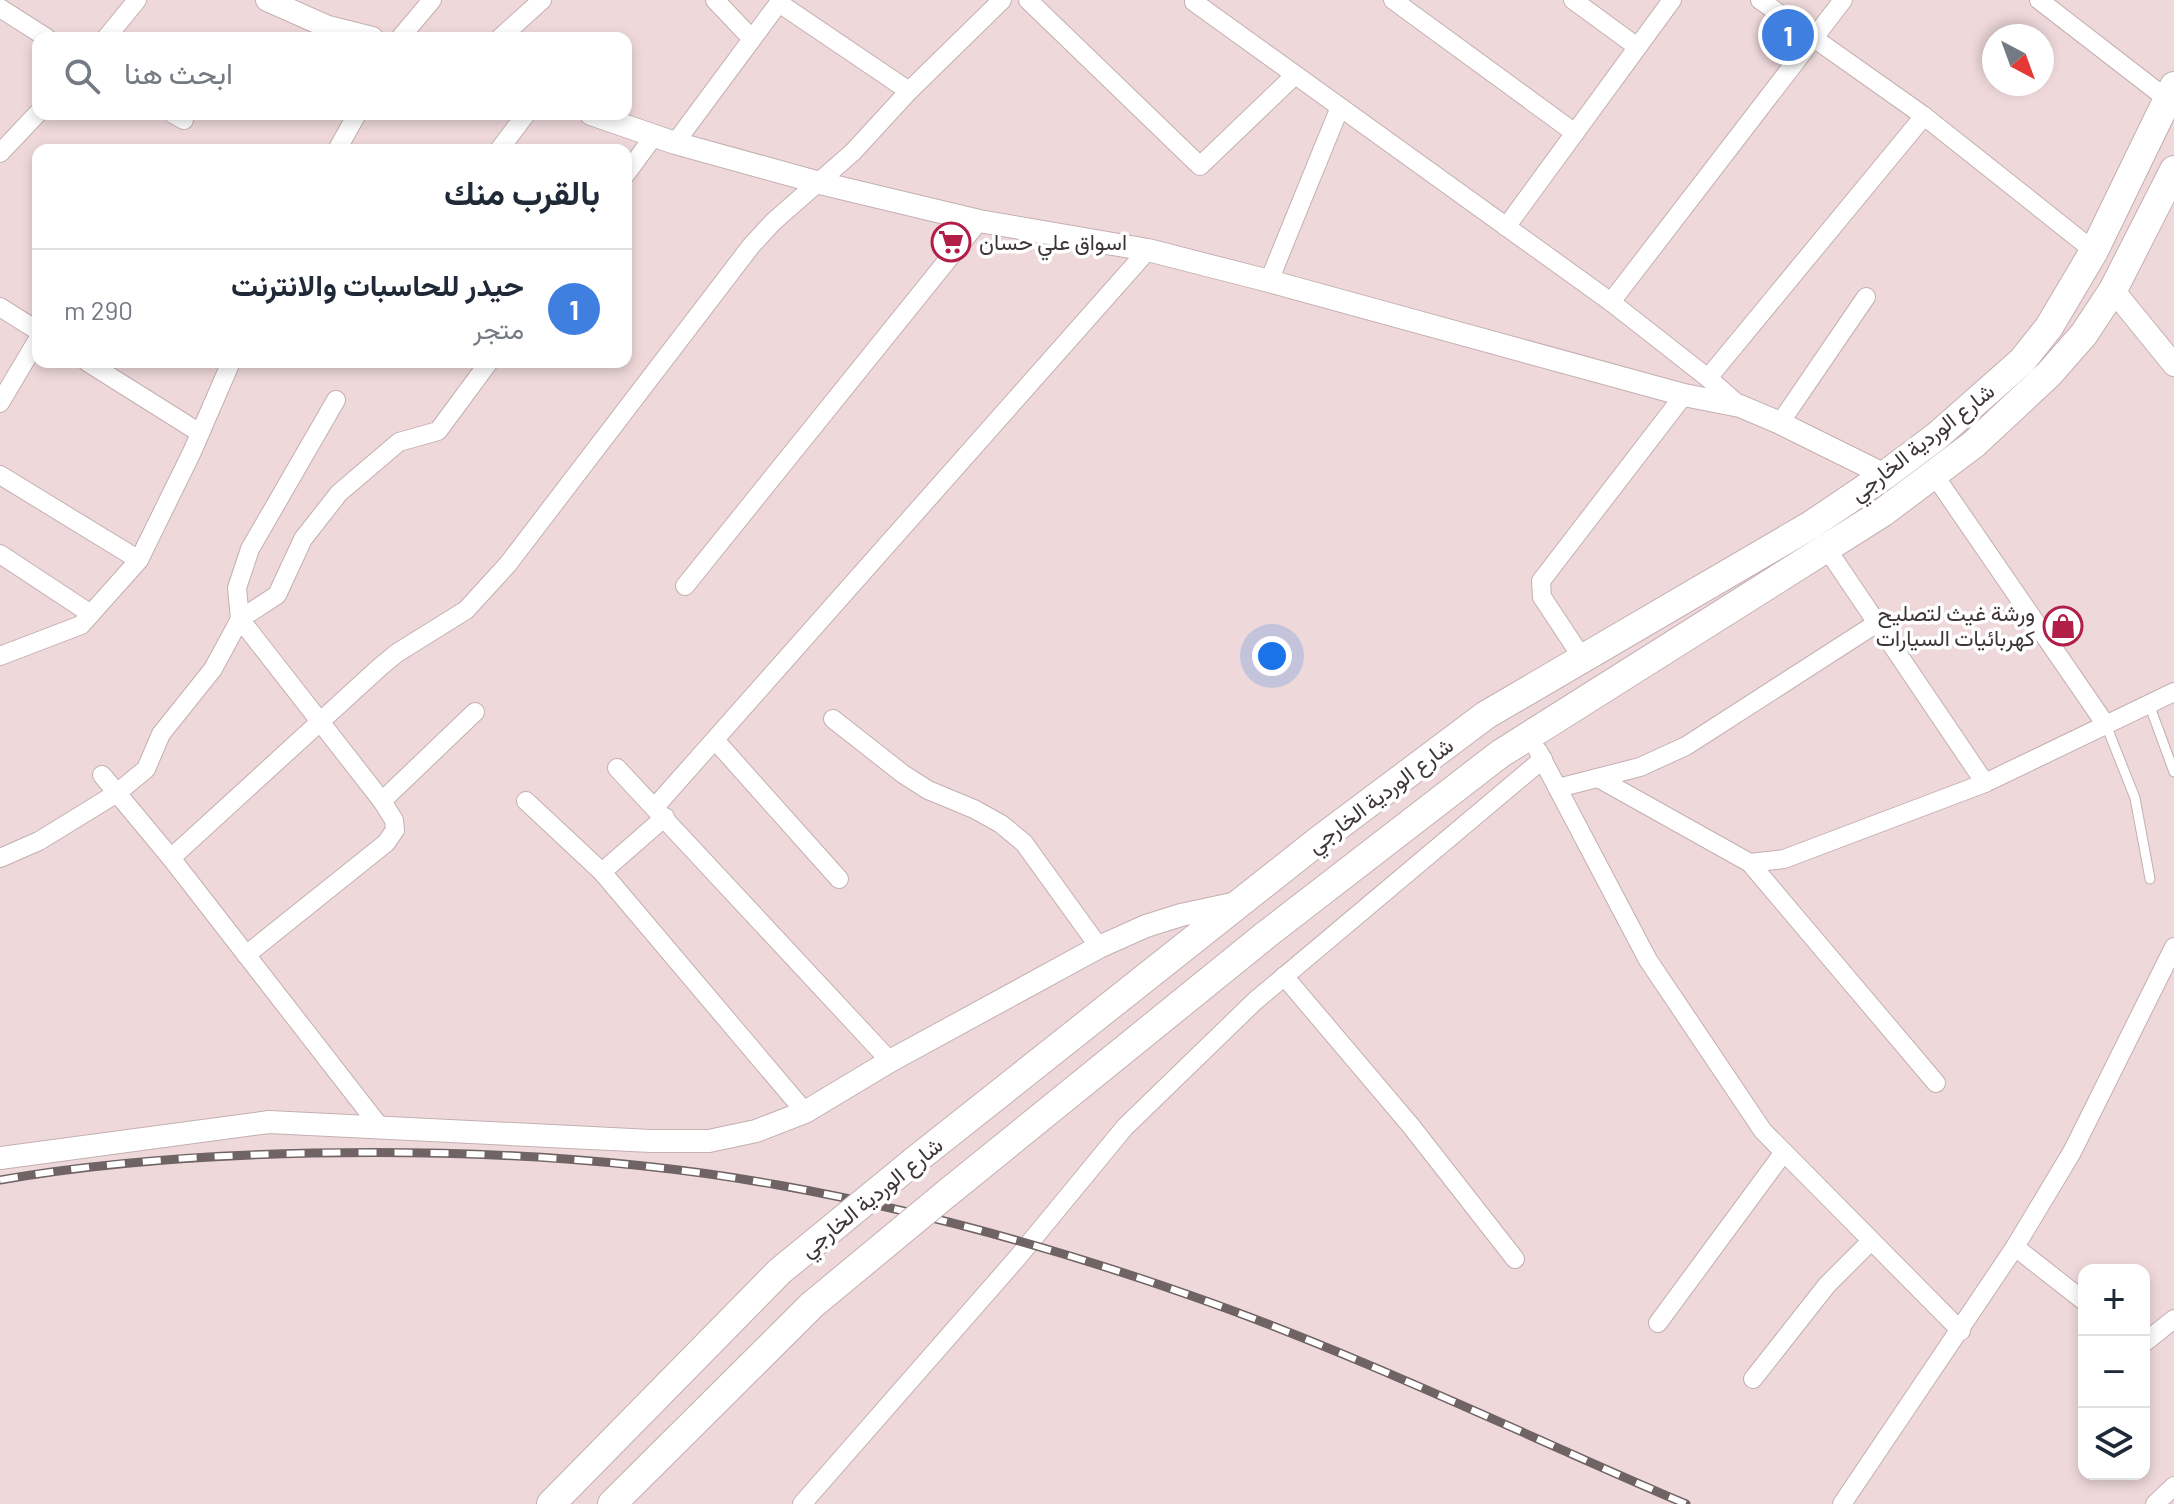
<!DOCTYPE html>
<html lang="ar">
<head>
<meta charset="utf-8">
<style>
  body { margin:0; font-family:Barlow,Vazirmatn,sans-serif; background:#f2f2f3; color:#1f2937; direction:rtl }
  .controls { position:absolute; right:24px; bottom:24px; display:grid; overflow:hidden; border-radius:16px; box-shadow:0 4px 12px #0003 }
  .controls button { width:72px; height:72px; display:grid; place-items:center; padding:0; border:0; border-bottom:2px solid #e0e1e3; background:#fff; color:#1f2937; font:40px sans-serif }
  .compass { position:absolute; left:1982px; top:24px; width:72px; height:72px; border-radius:50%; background:#fff; box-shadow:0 4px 12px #0003; rotate:139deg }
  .you { position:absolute; left:1272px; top:656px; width:28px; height:28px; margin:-20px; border:6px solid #fff; border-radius:50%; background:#1a73e8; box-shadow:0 0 0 12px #1a73e833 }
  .badge { display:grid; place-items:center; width:52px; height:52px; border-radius:50%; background:#0b8043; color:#fff; font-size:26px; font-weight:700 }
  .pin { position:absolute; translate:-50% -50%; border:4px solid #fff; box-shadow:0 2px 8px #0006 }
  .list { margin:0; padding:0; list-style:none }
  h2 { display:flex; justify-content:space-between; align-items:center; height:104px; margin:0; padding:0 32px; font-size:34px }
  h2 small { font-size:26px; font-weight:400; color:#747a83 }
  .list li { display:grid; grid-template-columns:52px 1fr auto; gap:24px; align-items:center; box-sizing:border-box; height:120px; padding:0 32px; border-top:2px solid #e0e1e3 }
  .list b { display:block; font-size:30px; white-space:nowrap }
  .list p { margin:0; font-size:26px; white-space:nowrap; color:#747a83 }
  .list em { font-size:26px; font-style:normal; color:#747a83 }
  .icon { flex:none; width:44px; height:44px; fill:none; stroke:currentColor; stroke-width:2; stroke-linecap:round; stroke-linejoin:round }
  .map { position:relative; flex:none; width:2174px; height:1504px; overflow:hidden; direction:ltr }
  .search { position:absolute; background:#fff; box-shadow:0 4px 12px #0003; left:32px; top:32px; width:600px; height:88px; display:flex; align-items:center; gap:20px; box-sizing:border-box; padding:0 28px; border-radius:16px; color:#747a83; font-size:30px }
  .panel { position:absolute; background:#fff; box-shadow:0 4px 12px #0003; left:32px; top:144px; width:600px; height:224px; border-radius:16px; direction:rtl }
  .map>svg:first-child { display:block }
</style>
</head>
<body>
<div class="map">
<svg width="2174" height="1504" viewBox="0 0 2174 1504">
  <rect width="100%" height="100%" fill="#eed8da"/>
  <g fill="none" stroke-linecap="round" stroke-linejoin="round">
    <defs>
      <g id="service">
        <polyline points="2149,704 2174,772"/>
        <polyline points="2106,725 2135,798 2150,879"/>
      </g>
      <g id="minor">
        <polyline points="715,0 752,39"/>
        <polyline points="1028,0 1200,166 1295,75"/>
        <polyline points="1195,0 1194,2 1611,302 1708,378 1740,406"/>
        <polyline points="1393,0 1575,133"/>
        <polyline points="1573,0 1636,46"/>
        <polyline points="1760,0 1924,116 2094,251"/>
        <polyline points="2039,0 2167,99"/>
        <polyline points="779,3 909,91"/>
        <polyline points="0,8 47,38"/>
        <polyline points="106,38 137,0"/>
        <polyline points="400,38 432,0"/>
        <polyline points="500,38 542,0"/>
        <polyline points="173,114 184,120"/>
        <polyline points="675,143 781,0"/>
        <polyline points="337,150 357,114"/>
        <polyline points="499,150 526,114"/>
        <polyline points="0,153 38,113"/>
        <polyline points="626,174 654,136"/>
        <polyline points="1506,227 1672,0"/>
        <polyline points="1269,281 1340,107"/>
        <polyline points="1611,302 1843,0"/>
        <polyline points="0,307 38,331"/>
        <polyline points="87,362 200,433"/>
        <polyline points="1708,378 1924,116"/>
        <polyline points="0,403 38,339"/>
        <polyline points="1780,423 1866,297"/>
        <polyline points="0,475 139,560"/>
        <polyline points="1935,476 2106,725"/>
        <polyline points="1827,549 1985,783"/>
        <polyline points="0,554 91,614"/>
        <polyline points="685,586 979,221"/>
        <polyline points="0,656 81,625 139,560 192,452 231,362"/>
        <polyline points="1583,659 1542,597 1541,581 1684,395"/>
        <polyline points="833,719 903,774 928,790 974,809 1001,824 1024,843 1099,947"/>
        <polyline points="715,740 839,879"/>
        <polyline points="1538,751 1648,960 1763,1131 1961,1331"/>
        <polyline points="617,768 890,1061"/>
        <polyline points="102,775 171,858 380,1127"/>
        <polyline points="1598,778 1750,863 1784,859 1985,783 2174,692"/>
        <polyline points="1558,788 1640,767 1686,746 1877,623"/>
        <polyline points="382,801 475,712"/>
        <polyline points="526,801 602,872 805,1112"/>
        <polyline points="655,807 1148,250"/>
        <polyline points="0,858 39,841 117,793 146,769 161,734 213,669 240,619 277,595 303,539 339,493 399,442 438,431 489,362"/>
        <polyline points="171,858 380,667 397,653 466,610 508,564 751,246 773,222 853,152 909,91 1002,0"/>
        <polyline points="1750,863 1936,1083"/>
        <polyline points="602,872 665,817"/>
        <polyline points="246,955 386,843 395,830 394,820 382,801 240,619 237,588 250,549 336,400"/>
        <polyline points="1284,976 1411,1126 1515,1259"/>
        <polyline points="2015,1247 2084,1301"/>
        <polyline points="1658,1323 1784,1152"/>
        <polyline points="2144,1343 2174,1319"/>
        <polyline points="1753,1379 1827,1285 1871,1241"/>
        <polyline points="802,1504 1018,1257 1125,1127 1255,1001 1543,759"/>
        <polyline points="1842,1504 2015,1247 2072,1152 2174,947"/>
        <polyline points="2155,1504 2174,1486"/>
      </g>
      <g id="tertiary">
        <polyline points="267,0 328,27 372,38"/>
        <polyline points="591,114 675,143 820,183 979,221 1148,250 1269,281 1684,395 1740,406 1780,423 1885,475"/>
        <polyline points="2113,290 2174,365"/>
        <polyline points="0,1158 269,1122 651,1141 709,1141 756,1131 805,1112 890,1061 1099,947 1146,926 1181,915 1237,903"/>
      </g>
      <g id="primary">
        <polyline points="913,1162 1318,841 1486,715 1811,525 1885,475 1937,436 2022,361 2049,327 2094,251 2174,86"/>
        <polyline points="946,1194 1267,934 1500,754 1882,513 1974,444 2049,374 2084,334 2113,290 2174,170"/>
        <polyline points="551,1504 780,1271"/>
        <polyline points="612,1504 812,1305"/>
      </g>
    </defs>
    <use href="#service" stroke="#c4afb1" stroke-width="11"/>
    <use href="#minor" stroke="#c4afb1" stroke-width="20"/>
    <use href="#tertiary" stroke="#c4afb1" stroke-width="24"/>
    <use href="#primary" stroke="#c4afb1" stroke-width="30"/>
    <use href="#service" stroke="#fff" stroke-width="9"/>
    <use href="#minor" stroke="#fff" stroke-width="18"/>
    <use href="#tertiary" stroke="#fff" stroke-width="22"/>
    <use href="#primary" stroke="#fff" stroke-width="28"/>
    <defs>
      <path id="rail" d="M0 1180C103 1162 209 1155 314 1153 468 1150 626 1158 778 1185 918 1210 1058 1249 1192 1296 1360 1355 1522 1434 1686 1504"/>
    </defs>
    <use href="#rail" stroke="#6f6364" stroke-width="9"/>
    <use href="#rail" stroke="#fff" stroke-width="6" stroke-dasharray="18" stroke-linecap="butt"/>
    <defs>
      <g id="primary-bridge">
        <polyline points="780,1271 913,1162"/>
        <polyline points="812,1305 946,1194"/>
      </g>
    </defs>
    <use href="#primary-bridge" stroke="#c4afb1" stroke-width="30" stroke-linecap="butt"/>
    <use href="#primary-bridge" stroke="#fff" stroke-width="28"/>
  </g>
  <defs>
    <symbol id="supermarket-ring" viewBox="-11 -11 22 22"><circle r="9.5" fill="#fff" stroke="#b11e48" stroke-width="1.5"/><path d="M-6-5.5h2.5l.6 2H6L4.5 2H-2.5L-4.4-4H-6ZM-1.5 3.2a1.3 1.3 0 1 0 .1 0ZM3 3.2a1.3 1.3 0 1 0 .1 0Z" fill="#b11e48"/></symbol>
    <symbol id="shop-ring" viewBox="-11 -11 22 22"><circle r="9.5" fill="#fff" stroke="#b11e48" stroke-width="1.5"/><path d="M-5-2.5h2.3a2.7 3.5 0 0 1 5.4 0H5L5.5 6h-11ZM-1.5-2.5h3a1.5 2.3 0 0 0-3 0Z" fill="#b11e48"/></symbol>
  </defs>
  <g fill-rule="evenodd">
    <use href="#supermarket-ring" x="929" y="220" width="44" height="44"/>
    <use href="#shop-ring" x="2041" y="604" width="44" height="44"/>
  </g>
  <g text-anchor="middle" stroke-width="7" stroke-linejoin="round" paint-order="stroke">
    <g font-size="22" fill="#3d3536" stroke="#fff" text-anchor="start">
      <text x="979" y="250">اسواق علي حسان</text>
      <text x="2035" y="621" text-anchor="end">ورشة غيث لتصليح<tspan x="2035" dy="25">كهربائيات السيارات</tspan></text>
    </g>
    <g font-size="22" fill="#3d3536" stroke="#fff">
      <text transform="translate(1922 442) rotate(-38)" y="8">شارع الوردية الخارجي</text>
      <text transform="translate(1380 795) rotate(-37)" y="8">شارع الوردية الخارجي</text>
      <text transform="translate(871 1197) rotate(-39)" y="8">شارع الوردية الخارجي</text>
    </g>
  </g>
</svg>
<div class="controls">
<button>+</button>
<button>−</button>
<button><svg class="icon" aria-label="layers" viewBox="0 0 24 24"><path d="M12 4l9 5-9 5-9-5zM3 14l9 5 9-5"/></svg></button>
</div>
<svg class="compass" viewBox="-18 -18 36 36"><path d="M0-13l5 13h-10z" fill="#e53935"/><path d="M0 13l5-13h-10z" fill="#747a83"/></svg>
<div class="you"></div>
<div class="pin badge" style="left:1788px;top:35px;background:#3f7fe0">1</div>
<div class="search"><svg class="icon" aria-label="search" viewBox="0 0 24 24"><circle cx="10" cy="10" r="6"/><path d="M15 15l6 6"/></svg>ابحث هنا</div>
<section class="panel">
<h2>بالقرب منك<small></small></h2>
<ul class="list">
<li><span class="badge" style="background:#3f7fe0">1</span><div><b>حيدر للحاسبات والانترنت</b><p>متجر</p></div><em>290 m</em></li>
</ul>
</section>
</div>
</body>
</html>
